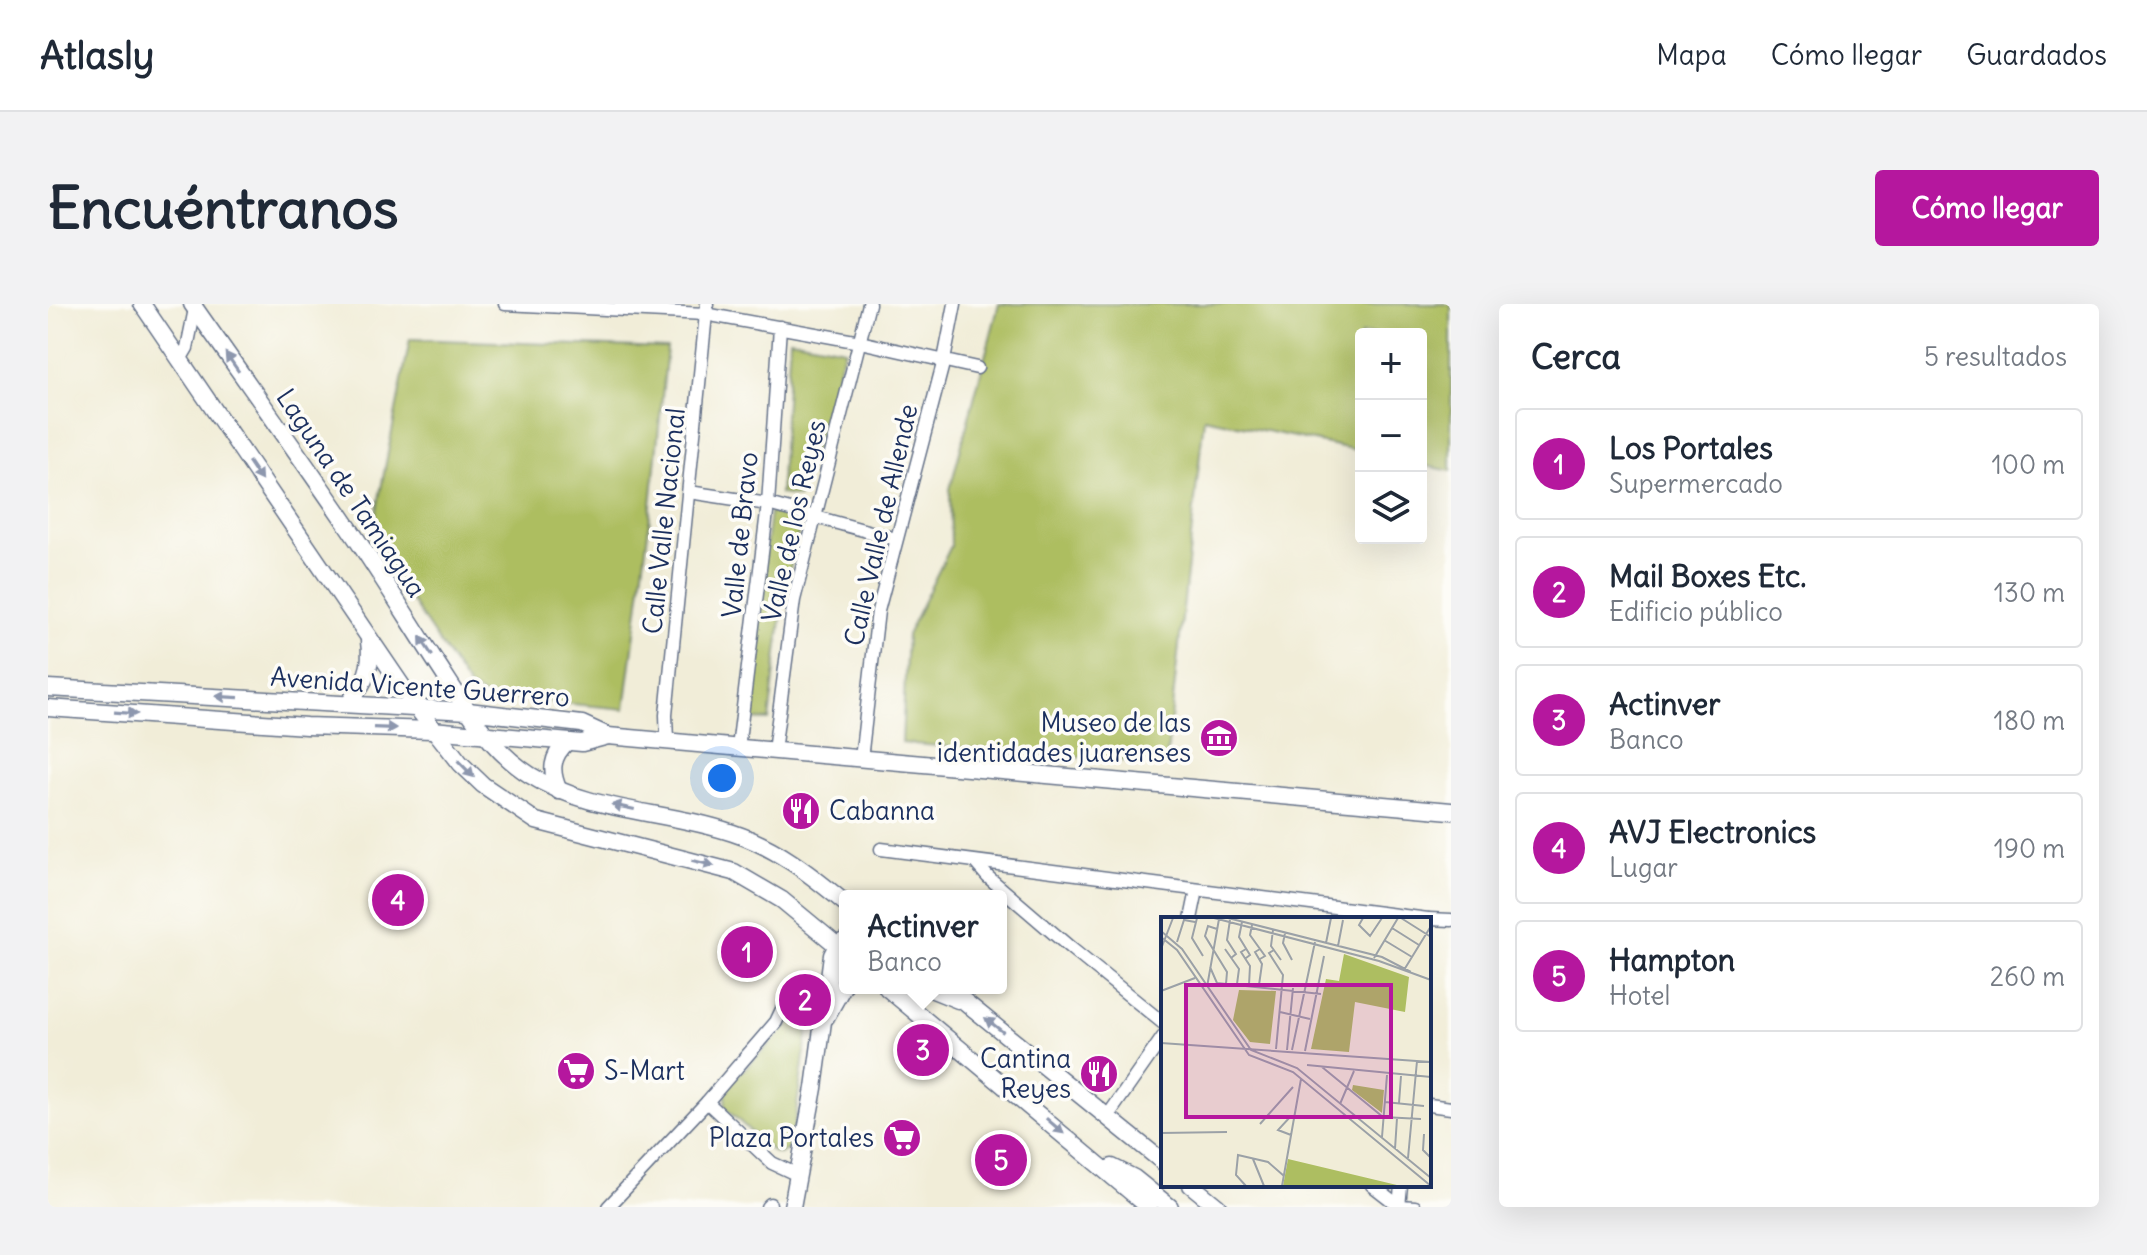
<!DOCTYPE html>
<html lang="es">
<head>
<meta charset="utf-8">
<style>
  body { margin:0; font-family:Delius,sans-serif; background:#f2f2f3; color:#1f2937 }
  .controls { position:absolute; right:24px; top:24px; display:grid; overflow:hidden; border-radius:8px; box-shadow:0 8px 32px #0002 }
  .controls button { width:72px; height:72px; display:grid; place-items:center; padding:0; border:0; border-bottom:2px solid #e0e1e3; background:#fff; color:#1f2937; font:40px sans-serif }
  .you { position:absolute; left:674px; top:474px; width:28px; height:28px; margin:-20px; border:6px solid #fff; border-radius:50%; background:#1a73e8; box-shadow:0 0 0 12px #1a73e833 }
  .badge { display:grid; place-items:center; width:52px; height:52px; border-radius:50%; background:#b5179e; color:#fff; font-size:26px; font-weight:700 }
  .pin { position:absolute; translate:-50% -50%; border:4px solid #fff; box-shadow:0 2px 8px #0006 }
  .popup { position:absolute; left:791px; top:586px; width:168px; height:104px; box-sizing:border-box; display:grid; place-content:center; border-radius:8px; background:#fff; filter:drop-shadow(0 2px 6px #0005); font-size:26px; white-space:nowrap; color:#747a83 }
  .popup b { font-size:30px; color:#1f2937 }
  .popup::after { content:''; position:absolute; left:50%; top:100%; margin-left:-16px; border:16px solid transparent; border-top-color:#fff }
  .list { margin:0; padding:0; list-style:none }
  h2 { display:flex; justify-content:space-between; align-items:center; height:104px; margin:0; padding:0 32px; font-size:34px }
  h2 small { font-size:26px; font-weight:400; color:#747a83 }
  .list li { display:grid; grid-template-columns:52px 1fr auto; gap:24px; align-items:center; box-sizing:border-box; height:112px; margin:0 16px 16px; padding:0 16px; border:2px solid #e0e1e3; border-radius:8px }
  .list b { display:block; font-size:30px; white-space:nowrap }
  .list p { margin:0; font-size:26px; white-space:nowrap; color:#747a83 }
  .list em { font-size:26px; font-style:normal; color:#747a83 }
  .icon { flex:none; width:44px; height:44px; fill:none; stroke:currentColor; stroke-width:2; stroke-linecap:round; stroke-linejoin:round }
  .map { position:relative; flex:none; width:1403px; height:903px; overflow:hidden; border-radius:8px }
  header { display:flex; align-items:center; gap:48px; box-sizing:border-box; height:112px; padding:0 40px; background:#fff; border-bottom:2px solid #e0e1e3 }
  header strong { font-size:38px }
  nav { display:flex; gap:44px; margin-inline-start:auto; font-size:28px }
  .intro { display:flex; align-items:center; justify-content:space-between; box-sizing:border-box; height:192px; padding:0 48px }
  h1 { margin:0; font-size:56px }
  .button { padding:20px 36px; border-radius:8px; background:#b5179e; color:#fff; font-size:28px; font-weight:700 }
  main { display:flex; gap:48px; padding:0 48px }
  aside { flex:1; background:#fff; border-radius:8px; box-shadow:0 8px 32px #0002 }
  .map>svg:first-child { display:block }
</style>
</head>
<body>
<header>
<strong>Atlasly</strong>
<nav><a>Mapa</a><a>Cómo llegar</a><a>Guardados</a></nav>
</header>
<div class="intro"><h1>Encuéntranos</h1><a class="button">Cómo llegar</a></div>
<main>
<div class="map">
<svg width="1403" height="903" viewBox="0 0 1403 903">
  <rect width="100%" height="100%" fill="#fdfcf7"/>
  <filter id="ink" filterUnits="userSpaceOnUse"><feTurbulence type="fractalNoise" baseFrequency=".0125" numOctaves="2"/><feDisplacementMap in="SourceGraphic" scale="16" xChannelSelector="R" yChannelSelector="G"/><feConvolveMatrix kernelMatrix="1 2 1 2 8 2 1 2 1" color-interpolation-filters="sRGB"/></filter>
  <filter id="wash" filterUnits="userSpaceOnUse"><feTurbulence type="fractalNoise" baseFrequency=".006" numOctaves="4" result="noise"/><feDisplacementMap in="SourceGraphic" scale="32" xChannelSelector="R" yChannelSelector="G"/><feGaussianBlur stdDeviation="1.8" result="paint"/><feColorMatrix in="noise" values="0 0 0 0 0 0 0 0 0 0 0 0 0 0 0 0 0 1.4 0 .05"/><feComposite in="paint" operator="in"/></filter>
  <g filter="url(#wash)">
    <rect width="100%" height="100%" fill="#f1edd8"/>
    <g fill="#adbe61" stroke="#647660" stroke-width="2">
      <polygon points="951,0 1403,0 1403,167 1373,161 1373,30 1313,30 1313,147 1156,114 1118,460 854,439 859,331 903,242 902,185"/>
      <polygon points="362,35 619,44 601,221 577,405 437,392 421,383 325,239 324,231"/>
      <polygon points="742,35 797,45 751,193 732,190"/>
      <polygon points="722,208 754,213 736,291 721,416 697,415"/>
      <polygon points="752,702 763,703 743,844 731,850 725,848 677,804 678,783 747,715"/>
    </g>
  </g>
  <g filter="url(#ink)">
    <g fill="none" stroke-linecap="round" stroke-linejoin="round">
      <defs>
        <g id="street">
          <polyline points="457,0 657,10 812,38 929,64"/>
          <polyline points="132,56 139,44 148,0"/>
          <polyline points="641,188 720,200 848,235"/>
          <polyline points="619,437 618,411 659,0"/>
          <polyline points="690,444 720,200 732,23"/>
          <polyline points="726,447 746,296 821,0"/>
          <polyline points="813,455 830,307 896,56 907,0"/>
          <polyline points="833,545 1380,615"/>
          <polyline points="927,558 940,573 1025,646 1115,719"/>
          <polyline points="1143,615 1149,586"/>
          <polyline points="1381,615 1403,616"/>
          <polyline points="659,798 724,859 750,871"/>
          <polyline points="1381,801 1403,804"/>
          <polyline points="1059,813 1115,733"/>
          <polyline points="1324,881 1351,902 1367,903"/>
          <polyline points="560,903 659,798 728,718 736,701"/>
          <polyline points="719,903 722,900"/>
          <polyline points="1351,903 1353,881"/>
        </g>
        <g id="secondary">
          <polyline points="94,0 369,404 413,460 435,481 488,517 686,568 734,596 797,648"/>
          <path d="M144 0C195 73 247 145 297 218 328 263 357 310 386 355 414 397 439 444 482 471 542 509 619 506 685 529 728 543 762 570 797 599"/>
          <polyline points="0,384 420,407 534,420 560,432 1403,507"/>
          <path d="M301 399C317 378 325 364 321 337"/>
          <polyline points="0,404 258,422 384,426 534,439 560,432"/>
          <path d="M511 487C502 467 503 453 519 438"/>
          <polyline points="839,684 1101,903"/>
          <polyline points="880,684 910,696"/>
          <polyline points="900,684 1115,858"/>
          <polyline points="778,713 797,679"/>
          <polyline points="1064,863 1086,874 1122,903"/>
          <polyline points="1143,881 1170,903"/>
          <polyline points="744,903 766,784 784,651 789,641 796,637"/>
        </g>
      </defs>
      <use href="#street" stroke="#667289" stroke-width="15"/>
      <use href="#secondary" stroke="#667289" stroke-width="19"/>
      <use href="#street" stroke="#fff" stroke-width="12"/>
      <use href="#secondary" stroke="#fff" stroke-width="16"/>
    </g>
    <defs><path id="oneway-solid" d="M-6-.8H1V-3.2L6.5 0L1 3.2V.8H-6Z" transform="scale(2)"/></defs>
    <g fill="#8d97ae">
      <use href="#oneway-solid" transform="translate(184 58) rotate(-125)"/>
      <use href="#oneway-solid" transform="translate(207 167) rotate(56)"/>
      <use href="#oneway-solid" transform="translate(378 342) rotate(-123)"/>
      <use href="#oneway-solid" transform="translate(179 393) rotate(-177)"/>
      <use href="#oneway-solid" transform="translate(78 409) rotate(4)"/>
      <use href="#oneway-solid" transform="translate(337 424) rotate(2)"/>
      <use href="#oneway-solid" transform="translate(418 465) rotate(46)"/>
      <use href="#oneway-solid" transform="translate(575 503) rotate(-168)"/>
      <use href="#oneway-solid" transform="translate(655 559) rotate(14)"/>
      <use href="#oneway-solid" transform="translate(946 721) rotate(-142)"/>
      <use href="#oneway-solid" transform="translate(1007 822) rotate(41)"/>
    </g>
  </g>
  <defs>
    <symbol id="museum-disc" viewBox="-11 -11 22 22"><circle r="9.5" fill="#b5179e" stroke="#fdfcf7"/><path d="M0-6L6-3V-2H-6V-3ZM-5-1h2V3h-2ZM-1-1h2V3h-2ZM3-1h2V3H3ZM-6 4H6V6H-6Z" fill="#fff"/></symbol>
    <symbol id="restaurant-disc" viewBox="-11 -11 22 22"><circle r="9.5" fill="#b5179e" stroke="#fdfcf7"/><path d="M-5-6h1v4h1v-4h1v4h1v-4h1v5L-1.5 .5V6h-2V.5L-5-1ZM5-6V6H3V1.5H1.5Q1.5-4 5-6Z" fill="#fff"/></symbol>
    <symbol id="supermarket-disc" viewBox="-11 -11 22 22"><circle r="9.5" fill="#b5179e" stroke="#fdfcf7"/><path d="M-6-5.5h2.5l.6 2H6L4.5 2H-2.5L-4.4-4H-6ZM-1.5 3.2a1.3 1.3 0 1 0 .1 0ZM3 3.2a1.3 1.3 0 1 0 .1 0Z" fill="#fff"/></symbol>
  </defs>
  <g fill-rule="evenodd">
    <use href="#museum-disc" x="1149" y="412" width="44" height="44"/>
    <use href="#restaurant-disc" x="731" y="485" width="44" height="44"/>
    <use href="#supermarket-disc" x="506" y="745" width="44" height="44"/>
    <use href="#restaurant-disc" x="1029" y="748" width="44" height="44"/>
    <use href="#supermarket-disc" x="832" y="812" width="44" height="44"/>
  </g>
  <g text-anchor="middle" stroke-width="7" stroke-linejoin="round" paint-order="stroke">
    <g font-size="26" fill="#1b2f5e" stroke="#fdfcf7">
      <text transform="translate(303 189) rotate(56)" y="9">Laguna de Tamiagua</text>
      <text transform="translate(616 217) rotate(-84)" y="9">Calle Valle Nacional</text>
      <text transform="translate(746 217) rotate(-77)" y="9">Valle de los Reyes</text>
      <text transform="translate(833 221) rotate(-77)" y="9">Calle Valle de Allende</text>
      <text transform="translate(692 231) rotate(-84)" y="9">Valle de Bravo</text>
      <text transform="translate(372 383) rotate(4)" y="9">Avenida Vicente Guerrero</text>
    </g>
    <g font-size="26" fill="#1b2f5e" stroke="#fdfcf7" text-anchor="end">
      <text x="1143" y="428">Museo de las<tspan x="1143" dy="30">identidades juarenses</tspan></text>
      <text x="781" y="516" text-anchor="start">Cabanna</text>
      <text x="1023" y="764">Cantina<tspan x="1023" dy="30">Reyes</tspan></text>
      <text x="556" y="776" text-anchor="start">S-Mart</text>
      <text x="826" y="843">Plaza Portales</text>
    </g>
  </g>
  <g transform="translate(1113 613)">
    <rect width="270" height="270" fill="#f1edd8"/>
    <path d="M183 37 248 60 244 95 194 85 188 135 150 132 165 62 178 64ZM78 73 115 74 109 127 89 125 72 103ZM192 168 223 173 221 196 191 173ZM127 242 240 269H122Z" fill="#adbe61"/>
    <path fill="none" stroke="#9ba1a7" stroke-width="2" d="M36 1 31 21 42 39M53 1 218 44 270 63M67 1 221 40 250 55M202 1 198 8 209 19 221 1M240 1 270 20M69 3 66 23 75 37 70 41M81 5 78 20 89 38 85 41M91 8 89 18 104 39 99 42M231 11 258 28M56 12 47 9 44 19 66 55 65 67M112 13 110 29 120 43M0 14 21 32 90 133 136 151 270 261M124 16 122 26 131 43M0 20 16 33 88 138 132 155 270 269M223 23 251 40M16 25 23 3 34 5M165 26 170 1M177 29 182 3M0 32 12 1M64 32 78 52 76 67M85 32 80 35 89 49 88 68M113 33 108 36 122 58 115 132M213 41 237 1M49 50 56 66 160 77M243 53 270 9M98 68 101 47 94 35 99 32M46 70 58 2M0 74 34 61M119 95 149 102M0 126 270 145M126 133 132 71M131 133 154 25M144 134 163 39M146 148 270 160M161 150 222 200 260 202M224 185 263 189M238 186 240 159M179 187 193 154M99 207 132 170M0 216 66 215M263 217 262 233 270 241M130 218 117 213 130 199M221 220 226 158M234 232 236 201M247 241 256 144M92 242 103 269M85 269 75 258 77 238 107 245 123 259M121 269 140 162"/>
    <path fill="#b5179e" fill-opacity="0.15" stroke="#b5179e" stroke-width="4" d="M25 68H230V200H25Z"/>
    <rect width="270" height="270" fill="none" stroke="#1b2f5e" stroke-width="4"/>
  </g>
</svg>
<div class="controls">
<button>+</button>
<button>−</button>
<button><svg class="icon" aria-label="layers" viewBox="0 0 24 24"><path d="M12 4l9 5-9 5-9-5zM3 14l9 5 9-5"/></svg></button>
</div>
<div class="you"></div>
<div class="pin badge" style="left:699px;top:648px">1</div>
<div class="pin badge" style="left:757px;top:696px">2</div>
<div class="pin badge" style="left:875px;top:746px">3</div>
<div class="popup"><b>Actinver</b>Banco</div>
<div class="pin badge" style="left:350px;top:596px">4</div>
<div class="pin badge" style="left:953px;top:856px">5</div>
</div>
<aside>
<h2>Cerca<small>5 resultados</small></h2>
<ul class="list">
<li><span class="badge">1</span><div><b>Los Portales</b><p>Supermercado</p></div><em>100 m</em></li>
<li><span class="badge">2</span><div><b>Mail Boxes Etc.</b><p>Edificio público</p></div><em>130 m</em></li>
<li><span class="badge">3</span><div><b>Actinver</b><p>Banco</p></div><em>180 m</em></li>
<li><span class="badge">4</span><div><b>AVJ Electronics</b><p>Lugar</p></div><em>190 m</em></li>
<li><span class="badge">5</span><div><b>Hampton</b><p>Hotel</p></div><em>260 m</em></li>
</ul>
</aside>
</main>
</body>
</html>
